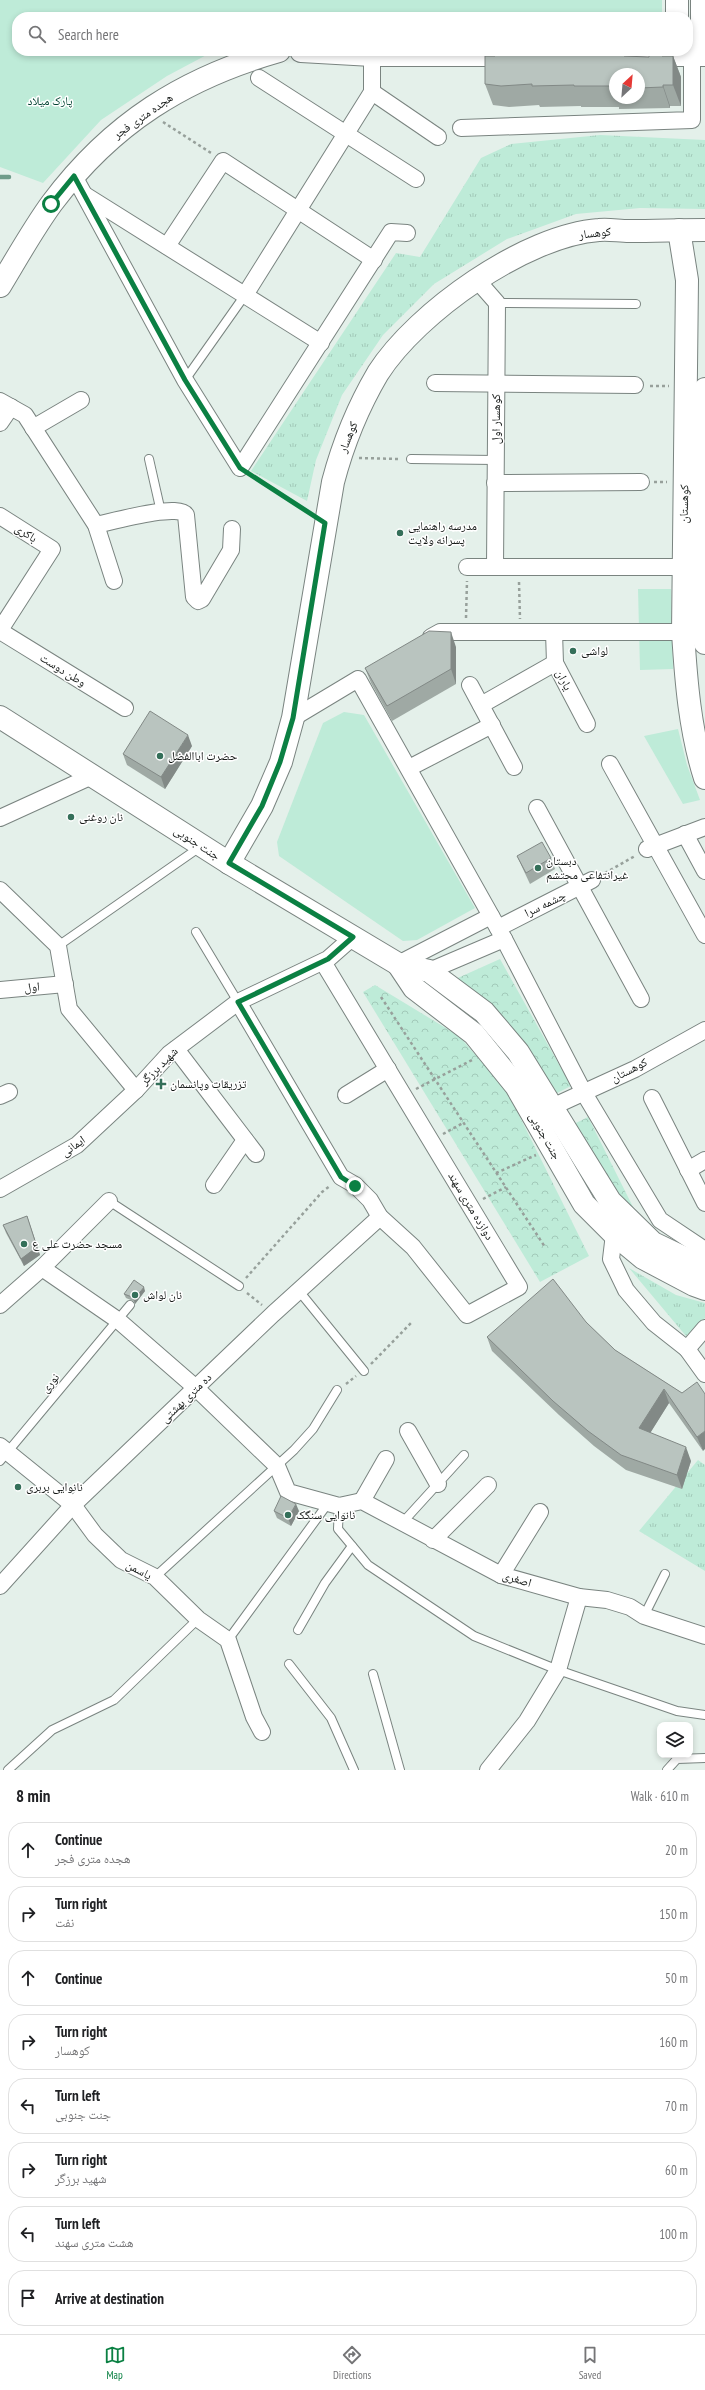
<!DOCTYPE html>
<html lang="en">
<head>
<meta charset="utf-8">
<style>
  body { margin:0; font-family:"PT Sans Narrow","Noto Naskh Arabic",sans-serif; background:#f2f2f2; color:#202124 }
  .controls { position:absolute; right:12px; bottom:12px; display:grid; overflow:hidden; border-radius:8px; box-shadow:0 2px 6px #0003 }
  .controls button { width:36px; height:36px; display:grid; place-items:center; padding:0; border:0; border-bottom:1px solid #e0e0e0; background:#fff; color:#202124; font:20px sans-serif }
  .compass { position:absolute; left:609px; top:68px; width:36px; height:36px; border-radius:50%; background:#fff; box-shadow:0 2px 6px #0003; rotate:26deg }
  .stop { position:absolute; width:12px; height:12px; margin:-9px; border:3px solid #0b8043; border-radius:50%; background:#fff }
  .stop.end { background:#0b8043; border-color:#fff; box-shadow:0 1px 4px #0008 }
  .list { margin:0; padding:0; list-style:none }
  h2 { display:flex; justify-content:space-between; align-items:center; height:52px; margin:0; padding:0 16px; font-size:17px }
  h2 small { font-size:13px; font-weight:400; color:#757577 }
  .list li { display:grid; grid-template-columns:26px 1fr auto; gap:12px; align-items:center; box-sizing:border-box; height:56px; margin:0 8px 8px; padding:0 8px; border:1px solid #e0e0e0; border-radius:16px }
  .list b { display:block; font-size:15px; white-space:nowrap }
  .list p { margin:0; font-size:13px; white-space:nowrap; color:#757577 }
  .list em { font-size:13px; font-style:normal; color:#757577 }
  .icon { flex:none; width:22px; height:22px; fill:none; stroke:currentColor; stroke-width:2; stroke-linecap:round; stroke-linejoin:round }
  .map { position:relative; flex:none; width:705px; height:1770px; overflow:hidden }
  .search { position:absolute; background:#fff; box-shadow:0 2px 6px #0003; left:12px; right:12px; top:12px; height:44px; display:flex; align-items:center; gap:10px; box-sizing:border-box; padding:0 14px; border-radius:16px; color:#757577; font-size:15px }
  .sheet { height:564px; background:#fff }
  nav { display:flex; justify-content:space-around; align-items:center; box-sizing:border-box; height:56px; border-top:1px solid #e0e0e0; background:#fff; font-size:11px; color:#757577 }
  nav a { display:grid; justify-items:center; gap:2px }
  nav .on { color:#0b8043 }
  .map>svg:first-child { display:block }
</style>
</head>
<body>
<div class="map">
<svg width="705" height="1770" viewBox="0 0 705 1770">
  <defs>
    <pattern id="grass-tufts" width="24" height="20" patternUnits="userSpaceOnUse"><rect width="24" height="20" fill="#beebd8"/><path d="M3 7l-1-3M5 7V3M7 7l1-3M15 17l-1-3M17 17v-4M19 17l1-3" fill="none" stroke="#a2c9b9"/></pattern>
    <pattern id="forest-crowns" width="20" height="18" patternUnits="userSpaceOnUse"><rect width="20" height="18" fill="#beebd8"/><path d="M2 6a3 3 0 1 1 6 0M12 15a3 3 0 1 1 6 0" fill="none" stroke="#a2c9b9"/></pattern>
  </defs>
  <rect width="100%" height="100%" fill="#e4f0ea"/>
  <g fill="url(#grass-tufts)">
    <polygon points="600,135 705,140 705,209 640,208 576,214 507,239 434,284 383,335 342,395 316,460 307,501 251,471 396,253 420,257 481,158 511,144"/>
    <polygon points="629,1268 676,1295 705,1303 705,1318 686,1336"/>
    <polygon points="698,1460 705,1465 705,1571 639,1531"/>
  </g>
  <g fill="url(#forest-crowns)">
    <polygon points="500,959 571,1086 557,1093 512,1028 451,981"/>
    <polygon points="375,985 459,1036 507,1091 589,1256 540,1282 363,992"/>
    <polygon points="588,1117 634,1209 628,1211 572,1125"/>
  </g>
  <g fill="#beebd8">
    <polygon points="0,0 662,0 662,17 17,17 17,51 214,51 167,76 101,120 43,183 0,167"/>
    <polygon points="638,589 671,589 673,669 640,670"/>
    <polygon points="344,712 364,715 475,908 417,940 403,941 279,856 277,842 323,723"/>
    <polygon points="678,729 687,765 700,800 683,804 644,736"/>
  </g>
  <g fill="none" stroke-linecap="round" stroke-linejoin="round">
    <polyline stroke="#709c8a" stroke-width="4.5" points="0,177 9,177"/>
    <defs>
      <g id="lane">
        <polyline points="497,303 636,304"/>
        <polyline points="185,380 245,295"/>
        <polyline points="149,459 161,512"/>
        <polyline points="411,459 496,460"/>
        <polyline points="196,932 238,1002"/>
        <polyline points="58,946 200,847"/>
        <polyline points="109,1201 239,1286"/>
        <polyline points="299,1291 364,1371"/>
        <polyline points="0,1461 130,1305"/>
        <polyline points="339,1506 338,1529 368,1565 474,1636 558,1670 677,1711 705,1715"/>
        <polyline points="403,1522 464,1455"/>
        <polyline points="155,1577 294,1450 313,1429 337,1390"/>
        <polyline points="644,1616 665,1574"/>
        <polyline points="298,1630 325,1583 352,1546"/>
        <polyline points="228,1640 329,1502"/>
        <polyline points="289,1664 331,1718 354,1770"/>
        <polyline points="373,1674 400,1770"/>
        <polyline points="8,1770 52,1730 114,1700 198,1619"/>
        <polyline points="667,1770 677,1759 705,1758"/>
      </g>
      <g id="street">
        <polyline points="372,55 372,92 438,137"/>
        <polyline points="259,78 416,179"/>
        <polyline points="461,128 692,120 692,55"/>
        <polyline points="74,176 185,380 240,468 391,232 407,233"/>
        <polyline points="85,195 321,343"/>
        <polyline points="167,246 223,161 374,260"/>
        <polyline points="476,279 497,303 495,567"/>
        <polyline points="245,295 372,92"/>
        <polyline points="435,383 635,385"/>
        <polyline points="0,401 25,415 96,525 114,581"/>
        <polyline points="0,423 11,407"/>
        <polyline points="33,428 81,400"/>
        <polyline points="495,483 641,482"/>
        <polyline points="0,516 52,549 0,630"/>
        <path d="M96 525C111 522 178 503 186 515L194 597 198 601 202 599 231 550 232 529"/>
        <polyline points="467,567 683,567"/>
        <polyline points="0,631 125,708"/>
        <polyline points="554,632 555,663 587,724"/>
        <polyline points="431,637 440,632 683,632"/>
        <polyline points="470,685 514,767"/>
        <polyline points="481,705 555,663"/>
        <polyline points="293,718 358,679 504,939 584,1093 660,1220 705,1250"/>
        <polyline points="610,764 705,935"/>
        <polyline points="409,768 492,725"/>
        <polyline points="537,808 641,999"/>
        <polyline points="0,818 92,776"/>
        <polyline points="685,834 705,871"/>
        <polyline points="647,849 705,827"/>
        <polyline points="0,890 58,946 69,1009 136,1090 169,1054 238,1002 328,959 353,937"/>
        <polyline points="498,928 592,880"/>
        <polyline points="398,964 491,916"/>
        <polyline points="429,971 504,939"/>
        <polyline points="0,990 65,984"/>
        <polyline points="238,1002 341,1177 355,1185 370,1200 380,1217 413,1247 467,1315 519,1287 323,962"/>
        <polyline points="176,1049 256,1154"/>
        <polyline points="346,1095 388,1069"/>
        <polyline points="0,1096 9,1092"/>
        <polyline points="652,1098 705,1203"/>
        <polyline points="552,1107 635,1069 705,1030"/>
        <polyline points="688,1170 705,1160"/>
        <polyline points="214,1185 245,1140"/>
        <polyline points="0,1189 77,1145 136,1090"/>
        <polyline points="109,1201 42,1268 119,1321 196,1388 277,1466 288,1492 339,1506 362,1501 501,1575 579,1597 607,1600 630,1607 644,1616 705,1636"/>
        <polyline points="614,1234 611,1259 626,1290 654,1323 687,1349 705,1328"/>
        <polyline points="0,1305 42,1268"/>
        <polyline points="687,1349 705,1374"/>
        <polyline points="408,1431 438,1484"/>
        <polyline points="0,1446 73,1505 95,1535 121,1560 155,1577 198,1619 228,1640 254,1717 262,1732"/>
        <polyline points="362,1501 386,1459"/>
        <polyline points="433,1540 488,1485"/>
        <polyline points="501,1575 540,1512"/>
        <polyline points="0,1586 73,1505 273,1314 380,1217"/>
        <polyline points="488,1770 527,1721 558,1670 579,1597"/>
      </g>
      <g id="secondary">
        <polyline points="677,17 677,0"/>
        <polyline points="301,51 372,55 705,55"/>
        <polyline points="702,55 702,0"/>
        <path d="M679 230 687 280 683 632C686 681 690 731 705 778"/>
        <path d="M0 286C17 258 33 229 52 203 112 123 184 78 279 51"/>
        <polyline points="705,389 705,643"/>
        <polyline points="0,717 229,863 398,964 429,971 484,1012 518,1052 610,1201 653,1243 705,1268"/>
        <path d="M229 863 262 806 281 762 293 718 333 482C343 444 358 407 378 373 417 312 526 235 599 230 609 229 619 231 629 231 655 231 680 230 705 230"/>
        <polyline points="398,964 414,988 474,1034 516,1086 584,1204 614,1234 643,1258 694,1285 705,1289"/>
      </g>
    </defs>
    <use href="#lane" stroke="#7a8480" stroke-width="10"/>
    <use href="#street" stroke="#7a8480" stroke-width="18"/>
    <use href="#secondary" stroke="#7a8480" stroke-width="24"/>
    <g stroke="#97a09b" stroke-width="2.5" stroke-dasharray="3 3" stroke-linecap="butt">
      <polyline points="163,122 211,153"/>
      <polyline points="650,386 669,386"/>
      <polyline points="359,458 400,459"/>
      <polyline points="252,476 310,513"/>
      <polyline points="654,482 667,482"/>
      <polyline points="519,582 520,619"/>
      <polyline points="466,618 467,581"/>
      <polyline points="605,873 635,856"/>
      <polyline points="381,997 545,1247"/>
      <polyline points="416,1089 472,1060"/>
      <polyline points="443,1134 463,1123"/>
      <polyline points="496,1173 536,1155"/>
      <polyline points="483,1199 506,1187"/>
      <polyline points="246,1278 322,1192 330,1186"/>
      <polyline points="247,1293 262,1305"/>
      <polyline points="371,1364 411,1323"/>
      <polyline points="346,1384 356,1376"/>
    </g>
    <use href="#lane" stroke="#fff" stroke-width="8"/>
    <use href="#street" stroke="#fff" stroke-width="16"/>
    <use href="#secondary" stroke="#fff" stroke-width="22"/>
  </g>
  <g fill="#9fa9a4" fill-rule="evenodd">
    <path d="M624 53 625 56 649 57 662 53 663 56H673L681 77V106H670V108L619 109V107H581V106L540 107 539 105 509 107 493 105 485 84 509 55H587ZM615 74H639V98H615Z"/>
    <polygon points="456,647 456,684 392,721 371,683 365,668"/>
    <polygon points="192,746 165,789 127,765 123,754"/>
    <polygon points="517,856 551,858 555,869 530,884 522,867"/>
    <polygon points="27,1216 40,1255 24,1266 6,1233 3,1225"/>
    <polygon points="145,1291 135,1304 133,1301 126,1298 124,1294"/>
    <polygon points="586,1322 615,1350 682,1393 703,1451 669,1403 650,1433 691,1461 682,1489 626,1470 594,1446 559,1415 492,1351 487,1337"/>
    <polygon points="274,1511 299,1511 291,1526 277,1518"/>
  </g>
  <g fill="#828986">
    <polygon points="673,56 681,77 681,106 673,85"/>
    <polygon points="663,85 670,106 670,108 663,87"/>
    <polygon points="451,632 456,647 456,684 451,669"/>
    <polygon points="188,735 192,746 165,789 161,777"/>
    <polygon points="27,1216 40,1255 24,1266 21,1259"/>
    <polygon points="144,1287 145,1291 135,1304 134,1300"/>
    <polygon points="664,1389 669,1403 644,1443 639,1428"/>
    <polygon points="705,1431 705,1449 703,1451 697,1437"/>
    <polygon points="686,1447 691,1461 682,1489 677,1475"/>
    <polygon points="296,1504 299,1511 291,1526 288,1518"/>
  </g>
  <g fill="#b9c4bf" stroke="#828986">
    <polygon points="495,52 508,52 508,55 532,55 532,52 545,52 545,55 573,55 573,52 586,52 586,55 624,53 624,56 649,57 649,54 662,53 662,56 673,56 673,85 663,85 663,87 639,88 639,74 615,74 615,88 612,88 612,86 574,86 574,85 532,86 532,84 501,86 485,84 485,56 495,56"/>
    <polygon points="429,631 451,632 451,669 387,706 365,668"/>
    <polygon points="150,711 188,735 161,777 123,754"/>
    <polygon points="542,842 551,858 526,873 517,856"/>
    <polygon points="27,1216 37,1247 21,1259 3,1225"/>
    <polygon points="553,1279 586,1322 615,1350 682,1393 697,1382 705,1394 705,1431 697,1437 664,1389 639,1428 686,1447 677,1475 621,1455 588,1431 553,1401 487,1337"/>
    <polygon points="134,1280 144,1287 134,1300 132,1297 124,1294"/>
    <polygon points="281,1496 296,1504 288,1518 274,1511"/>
  </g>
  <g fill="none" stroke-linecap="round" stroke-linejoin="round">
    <polyline stroke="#0b8043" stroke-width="5" points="51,204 74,176 185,380 240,468 325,523 293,718 280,762 262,806 229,863 353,937 328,959 238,1002 341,1177 355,1186"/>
  </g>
  <g fill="#346f59" stroke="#fff" stroke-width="1.5">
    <circle cx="400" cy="533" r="4"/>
    <circle cx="573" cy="651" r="4"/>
    <circle cx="160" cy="756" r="4"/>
    <circle cx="71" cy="817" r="4"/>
    <circle cx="538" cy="868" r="4"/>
    <path d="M159 1078h4v4h4v4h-4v4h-4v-4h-4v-4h4z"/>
    <circle cx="24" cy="1244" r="4"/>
    <circle cx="135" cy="1295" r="4"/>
    <circle cx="18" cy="1487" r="4"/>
    <circle cx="288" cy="1515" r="4"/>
  </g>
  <g text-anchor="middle" stroke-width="3" stroke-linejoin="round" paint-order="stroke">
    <g font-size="12" fill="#024331" stroke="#fff">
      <text x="50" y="105">پارک میلاد</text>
    </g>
    <g font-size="12" fill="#141816" stroke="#fff">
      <text transform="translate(143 116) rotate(-35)" y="4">هجده متری فجر</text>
      <text transform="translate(595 233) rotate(-6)" y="4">کوهسار</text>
      <text transform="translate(496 419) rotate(-90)" y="4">کوهسار اول</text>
      <text transform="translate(348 437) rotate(-68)" y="4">کوهسار</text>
      <text transform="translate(684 504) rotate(-89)" y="4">کوهستان</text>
      <text transform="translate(26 533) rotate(33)" y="4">باکری</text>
      <text transform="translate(63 670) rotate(32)" y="4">وطن دوست</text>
      <text transform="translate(564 680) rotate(62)" y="4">یاران</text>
      <text transform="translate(197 843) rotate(33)" y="4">جنت جنوبی</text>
      <text transform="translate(545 904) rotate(-26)" y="4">چشمه‌ سرا</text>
      <text transform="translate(32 987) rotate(-5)" y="4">اول</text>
      <text transform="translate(159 1066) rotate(-45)" y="4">شهید برزگر</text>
      <text transform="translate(629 1070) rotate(-27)" y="4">کوهستان</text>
      <text transform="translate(545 1136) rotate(60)" y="4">جنت جنوبی</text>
      <text transform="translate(73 1146) rotate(-35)" y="4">ایمانی</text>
      <text transform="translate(471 1206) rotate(59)" y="4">دوازده متری سهند</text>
      <text transform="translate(50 1383) rotate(-50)" y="4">نوری</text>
      <text transform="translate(186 1398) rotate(-44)" y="4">ده متری بهشتی</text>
      <text transform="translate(139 1570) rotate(28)" y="4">یاسمن</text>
      <text transform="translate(517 1579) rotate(17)" y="4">اصغری</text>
    </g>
    <g font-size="12" fill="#141816" stroke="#fff" text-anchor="start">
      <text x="408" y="530">مدرسه راهنمایی<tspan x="408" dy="14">پسرانه ولایت</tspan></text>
      <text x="581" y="655">لواشی</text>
      <text x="168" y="760">حضرت اباالفضل</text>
      <text x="79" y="821">نان روغنی</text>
      <text x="546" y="865">دبستان<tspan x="546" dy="14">غیرانتفاعی محتشم</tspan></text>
      <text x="170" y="1088">تزریقات وپانسمان</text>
      <text x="32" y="1248">مسجد حضرت علی ع</text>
      <text x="143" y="1299">نان لواش</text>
      <text x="26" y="1491">نانوایی بربری</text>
      <text x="296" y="1519">نانوایی سنگک</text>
    </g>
  </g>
</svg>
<div class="controls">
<button><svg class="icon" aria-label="layers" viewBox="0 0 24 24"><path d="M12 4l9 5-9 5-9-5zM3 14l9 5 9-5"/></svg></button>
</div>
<svg class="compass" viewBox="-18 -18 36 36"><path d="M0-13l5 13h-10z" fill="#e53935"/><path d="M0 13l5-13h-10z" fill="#757577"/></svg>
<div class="stop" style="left:51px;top:204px"></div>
<div class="stop end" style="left:355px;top:1186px"></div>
<div class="search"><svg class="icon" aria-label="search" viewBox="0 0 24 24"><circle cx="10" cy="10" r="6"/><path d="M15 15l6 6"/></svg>Search here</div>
</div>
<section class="sheet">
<h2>8 min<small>Walk · 610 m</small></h2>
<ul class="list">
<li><svg class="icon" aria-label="ahead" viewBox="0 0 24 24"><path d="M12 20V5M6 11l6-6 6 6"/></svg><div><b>Continue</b><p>هجده متری فجر</p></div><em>20 m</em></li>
<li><svg class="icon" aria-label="right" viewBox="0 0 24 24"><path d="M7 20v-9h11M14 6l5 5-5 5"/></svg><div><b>Turn right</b><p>نفت</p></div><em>150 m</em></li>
<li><svg class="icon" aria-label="ahead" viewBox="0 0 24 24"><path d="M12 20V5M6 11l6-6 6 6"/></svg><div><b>Continue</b></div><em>50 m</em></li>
<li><svg class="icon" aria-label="right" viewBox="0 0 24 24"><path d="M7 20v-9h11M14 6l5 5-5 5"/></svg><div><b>Turn right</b><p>کوهسار</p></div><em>160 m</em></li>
<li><svg class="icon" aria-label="left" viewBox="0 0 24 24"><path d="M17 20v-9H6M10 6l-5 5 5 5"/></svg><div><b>Turn left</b><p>جنت جنوبی</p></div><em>70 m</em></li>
<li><svg class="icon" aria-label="right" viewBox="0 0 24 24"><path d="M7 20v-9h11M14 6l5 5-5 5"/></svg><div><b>Turn right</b><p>شهید برزگر</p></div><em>60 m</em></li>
<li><svg class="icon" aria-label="left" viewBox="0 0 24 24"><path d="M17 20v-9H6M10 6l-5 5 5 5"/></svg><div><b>Turn left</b><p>هشت متری سهند</p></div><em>100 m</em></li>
<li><svg class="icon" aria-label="arrive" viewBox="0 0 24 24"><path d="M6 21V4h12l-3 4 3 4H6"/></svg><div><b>Arrive at destination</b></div></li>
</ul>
</section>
<nav>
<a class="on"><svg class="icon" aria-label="map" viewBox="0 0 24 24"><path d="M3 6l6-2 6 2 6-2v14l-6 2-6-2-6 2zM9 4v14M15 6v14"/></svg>Map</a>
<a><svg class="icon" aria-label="directions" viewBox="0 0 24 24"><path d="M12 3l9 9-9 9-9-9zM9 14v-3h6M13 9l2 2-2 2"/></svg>Directions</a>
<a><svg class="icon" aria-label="saved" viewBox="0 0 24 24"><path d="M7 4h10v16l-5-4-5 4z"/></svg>Saved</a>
</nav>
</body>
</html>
